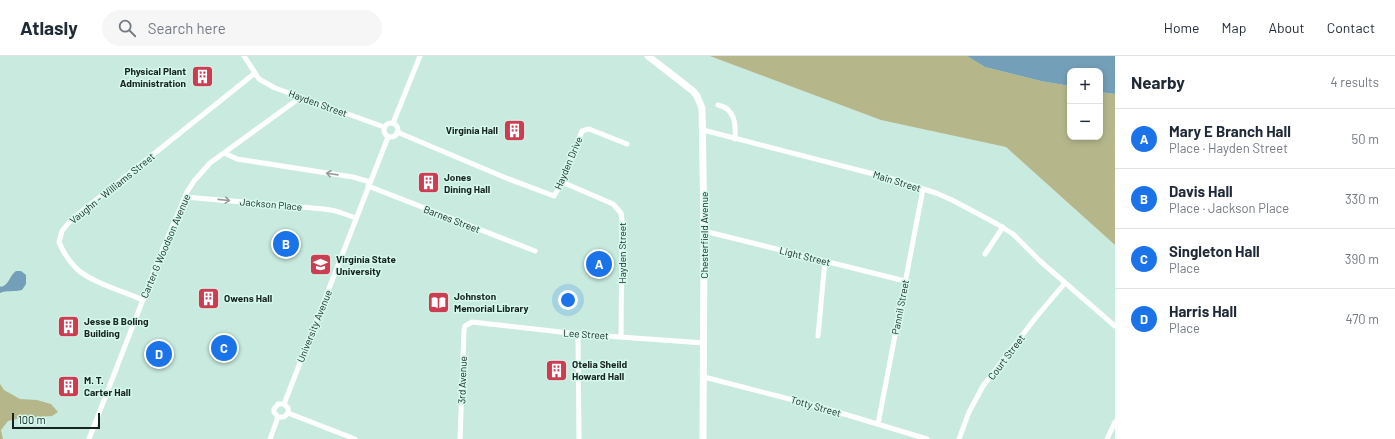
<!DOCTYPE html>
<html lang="en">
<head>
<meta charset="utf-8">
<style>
  body { margin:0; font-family:Barlow,sans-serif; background:#f6f6f7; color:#1f2937 }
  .controls { position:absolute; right:12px; top:12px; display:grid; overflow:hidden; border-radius:8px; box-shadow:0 2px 6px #0003 }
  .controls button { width:36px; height:36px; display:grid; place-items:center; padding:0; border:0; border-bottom:1px solid #e0e1e3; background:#fff; color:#1f2937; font:20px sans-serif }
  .scale { position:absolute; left:12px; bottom:10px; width:88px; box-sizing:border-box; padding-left:4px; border:2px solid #16231f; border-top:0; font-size:11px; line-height:14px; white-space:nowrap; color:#16231f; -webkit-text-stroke:3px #d6f9ed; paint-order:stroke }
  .you { position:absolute; left:568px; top:244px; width:14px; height:14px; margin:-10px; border:3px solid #fff; border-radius:50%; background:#1a73e8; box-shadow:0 0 0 6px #1a73e833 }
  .badge { display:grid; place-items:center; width:26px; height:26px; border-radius:50%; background:#1a73e8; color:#fff; font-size:13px; font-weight:700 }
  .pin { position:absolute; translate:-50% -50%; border:2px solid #fff; box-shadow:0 1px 4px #0006 }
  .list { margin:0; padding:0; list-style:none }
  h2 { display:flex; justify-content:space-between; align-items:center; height:52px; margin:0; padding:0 16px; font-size:17px }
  h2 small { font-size:13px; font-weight:400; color:#747a83 }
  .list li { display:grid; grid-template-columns:26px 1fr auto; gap:12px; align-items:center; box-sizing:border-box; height:60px; padding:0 16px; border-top:1px solid #e0e1e3 }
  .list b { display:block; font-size:15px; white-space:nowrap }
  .list p { margin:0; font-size:13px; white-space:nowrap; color:#747a83 }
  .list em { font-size:13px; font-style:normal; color:#747a83 }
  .icon { flex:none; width:22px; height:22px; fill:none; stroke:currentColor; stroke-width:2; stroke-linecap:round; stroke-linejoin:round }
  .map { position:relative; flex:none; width:1115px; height:383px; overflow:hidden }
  header { display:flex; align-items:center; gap:24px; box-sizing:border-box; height:56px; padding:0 20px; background:#fff; border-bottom:1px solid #e0e1e3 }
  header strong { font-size:19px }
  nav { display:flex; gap:22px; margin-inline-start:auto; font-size:14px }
  .search { width:280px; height:36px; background:#f6f6f7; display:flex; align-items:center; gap:10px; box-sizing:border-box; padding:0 14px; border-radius:22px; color:#747a83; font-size:15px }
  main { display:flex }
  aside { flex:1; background:#fff }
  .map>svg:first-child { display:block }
</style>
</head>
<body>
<header>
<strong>Atlasly</strong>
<div class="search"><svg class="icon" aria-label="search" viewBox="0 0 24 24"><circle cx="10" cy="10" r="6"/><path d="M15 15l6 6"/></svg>Search here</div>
<nav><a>Home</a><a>Map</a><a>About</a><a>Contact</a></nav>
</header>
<main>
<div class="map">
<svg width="1115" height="383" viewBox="0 0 1115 383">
  <rect width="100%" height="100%" fill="#c9ebdf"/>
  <g fill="#b5b78b">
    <polygon points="710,0 967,0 985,11 1041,25 1070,30 1070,81 1100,81 1100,36 1115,38 1115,189 1006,91 881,64"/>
    <polygon points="0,328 4,334 20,343 37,344 51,348 58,356 52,360 21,362 8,365 1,374 3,383 0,383"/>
  </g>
  <g fill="#749fb8">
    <polygon points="967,0 1115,0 1115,38 1100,36 1100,15 1070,15 1070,30 1041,25 985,11"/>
    <path d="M16 215H21L26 219V228L22 234C14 236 7 234 0 237V230L1 231C10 228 9 220 16 215Z"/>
  </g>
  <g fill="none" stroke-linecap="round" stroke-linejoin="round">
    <g stroke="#fff" stroke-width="5">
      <polyline points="244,0 259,23 275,32 384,71"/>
      <path d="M718 49C735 53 736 68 735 83"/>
      <polyline points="393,67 420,0"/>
      <circle cx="391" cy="74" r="7"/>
      <polyline points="703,74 889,122 936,137 952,144 997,168 1013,178 1040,205 1115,270"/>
      <polyline points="397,76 506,122 554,140 562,126 582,75 589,73 627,88"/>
      <polyline points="224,97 237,103 353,121 370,126"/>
      <polyline points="562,126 613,148 621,157 622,164 621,280"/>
      <polyline points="368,130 535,195"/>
      <polyline points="185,141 324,153 336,155 356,162"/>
      <polyline points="704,175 905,225"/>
      <polyline points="985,198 1003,171"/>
      <path d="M143 244C125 236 88 225 76 212 69 205 63 196 59 186L62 175 71 164 255 17"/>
      <polyline points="578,278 579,383"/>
      <polyline points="818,280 825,205"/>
      <polyline points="704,321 824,352 927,383"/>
      <polyline points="284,348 388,81"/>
      <polyline points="288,357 355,383"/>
      <polyline points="278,361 274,356 274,353 278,348 284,348"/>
      <polyline points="278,361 284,361 288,357 288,352 284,348"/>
      <polyline points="878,368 923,133"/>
      <polyline points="89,383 161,197 187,136 194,125 210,107 301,41"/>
      <polyline points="270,383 278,361"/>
      <polyline points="460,383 464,274 465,270 472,266 578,278 704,287"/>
      <polyline points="959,383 969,356 983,330 1037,260 1065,227"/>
      <polyline points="1107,383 1115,366"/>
    </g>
    <polyline stroke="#fff" stroke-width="7" points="648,0 693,35 697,40 702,52 704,175 703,383"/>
  </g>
  <defs><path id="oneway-shaft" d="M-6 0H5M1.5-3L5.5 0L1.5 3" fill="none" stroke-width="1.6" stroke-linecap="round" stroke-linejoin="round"/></defs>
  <g stroke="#969c9a">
    <use href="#oneway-shaft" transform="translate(332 118) rotate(-172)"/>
    <use href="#oneway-shaft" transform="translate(224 144) rotate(6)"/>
  </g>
  <defs>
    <symbol id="building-square" viewBox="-11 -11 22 22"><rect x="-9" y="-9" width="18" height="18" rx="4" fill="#cd3d52" stroke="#d6f9ed"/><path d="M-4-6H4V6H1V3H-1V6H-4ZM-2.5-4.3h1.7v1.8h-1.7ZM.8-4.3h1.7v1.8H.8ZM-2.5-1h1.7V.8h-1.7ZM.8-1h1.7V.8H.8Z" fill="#fff"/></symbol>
    <symbol id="university-square" viewBox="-11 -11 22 22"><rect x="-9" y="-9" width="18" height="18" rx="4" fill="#cd3d52" stroke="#d6f9ed"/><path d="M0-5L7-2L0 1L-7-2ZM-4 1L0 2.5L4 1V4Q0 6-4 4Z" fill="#fff"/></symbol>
    <symbol id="library-square" viewBox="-11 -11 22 22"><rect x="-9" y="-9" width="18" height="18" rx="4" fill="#cd3d52" stroke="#d6f9ed"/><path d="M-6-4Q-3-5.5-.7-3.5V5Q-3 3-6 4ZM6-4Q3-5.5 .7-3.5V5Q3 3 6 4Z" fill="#fff"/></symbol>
  </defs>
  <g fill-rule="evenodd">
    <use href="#building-square" x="190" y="8" width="25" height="25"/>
    <use href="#building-square" x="502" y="62" width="25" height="25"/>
    <use href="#building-square" x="416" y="114" width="25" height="25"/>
    <use href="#university-square" x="308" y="196" width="25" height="25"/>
    <use href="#building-square" x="196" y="230" width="25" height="25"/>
    <use href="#library-square" x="426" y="234" width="25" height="25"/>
    <use href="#building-square" x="56" y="258" width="25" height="25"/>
    <use href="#building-square" x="544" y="302" width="25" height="25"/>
    <use href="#building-square" x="56" y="318" width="25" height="25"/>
  </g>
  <g text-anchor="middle" stroke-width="3" stroke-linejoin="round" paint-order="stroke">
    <g font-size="10" font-weight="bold" fill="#16231f" stroke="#d6f9ed" text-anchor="start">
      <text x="186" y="19" text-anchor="end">Physical Plant<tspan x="186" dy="12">Administration</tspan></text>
      <text x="498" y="78" text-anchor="end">Virginia Hall</text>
      <text x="444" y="125">Jones<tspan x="444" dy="12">Dining Hall</tspan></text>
      <text x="336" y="207">Virginia State<tspan x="336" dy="12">University</tspan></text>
      <text x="454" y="244">Johnston<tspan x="454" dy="12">Memorial Library</tspan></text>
      <text x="224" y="246">Owens Hall</text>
      <text x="84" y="269">Jesse B Boling<tspan x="84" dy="12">Building</tspan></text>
      <text x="572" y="312">Otelia Sheild<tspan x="572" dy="12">Howard Hall</tspan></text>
      <text x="84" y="328">M. T.<tspan x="84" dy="12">Carter Hall</tspan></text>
    </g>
    <g font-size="10" fill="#16231f" stroke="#d6f9ed">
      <text transform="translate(318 47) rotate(20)" y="4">Hayden Street</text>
      <text transform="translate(568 107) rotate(-67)" y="4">Hayden Drive</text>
      <text transform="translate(897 125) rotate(17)" y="4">Main Street</text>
      <text transform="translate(112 132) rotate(-39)" y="4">Vaughn - Williams Street</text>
      <text transform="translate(271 148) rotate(5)" y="4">Jackson Place</text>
      <text transform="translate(452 163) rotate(21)" y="4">Barnes Street</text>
      <text transform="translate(704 179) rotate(-90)" y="4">Chesterfield Avenue</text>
      <text transform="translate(165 190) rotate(-67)" y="4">Carter G Woodson Avenue</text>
      <text transform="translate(622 197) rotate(-90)" y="4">Hayden Street</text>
      <text transform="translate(805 200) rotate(14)" y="4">Light Street</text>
      <text transform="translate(900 251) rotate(-79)" y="4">Pannil Street</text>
      <text transform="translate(314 270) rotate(-68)" y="4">University Avenue</text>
      <text transform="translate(586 278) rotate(4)" y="4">Lee Street</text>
      <text transform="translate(1006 301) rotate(-53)" y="4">Court Street</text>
      <text transform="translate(462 324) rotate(-88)" y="4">3rd Avenue</text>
      <text transform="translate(816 350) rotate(16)" y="4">Totty Street</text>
    </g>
  </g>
</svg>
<div class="controls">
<button>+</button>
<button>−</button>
</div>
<div class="scale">100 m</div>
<div class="you"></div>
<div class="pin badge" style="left:599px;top:208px">A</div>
<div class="pin badge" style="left:286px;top:188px">B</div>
<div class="pin badge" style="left:224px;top:292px">C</div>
<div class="pin badge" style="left:159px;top:298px">D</div>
</div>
<aside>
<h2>Nearby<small>4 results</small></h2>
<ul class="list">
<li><span class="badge">A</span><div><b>Mary E Branch Hall</b><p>Place · Hayden Street</p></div><em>50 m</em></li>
<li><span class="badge">B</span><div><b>Davis Hall</b><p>Place · Jackson Place</p></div><em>330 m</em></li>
<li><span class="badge">C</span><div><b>Singleton Hall</b><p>Place</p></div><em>390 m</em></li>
<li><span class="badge">D</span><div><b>Harris Hall</b><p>Place</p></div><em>470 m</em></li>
</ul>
</aside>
</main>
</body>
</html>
